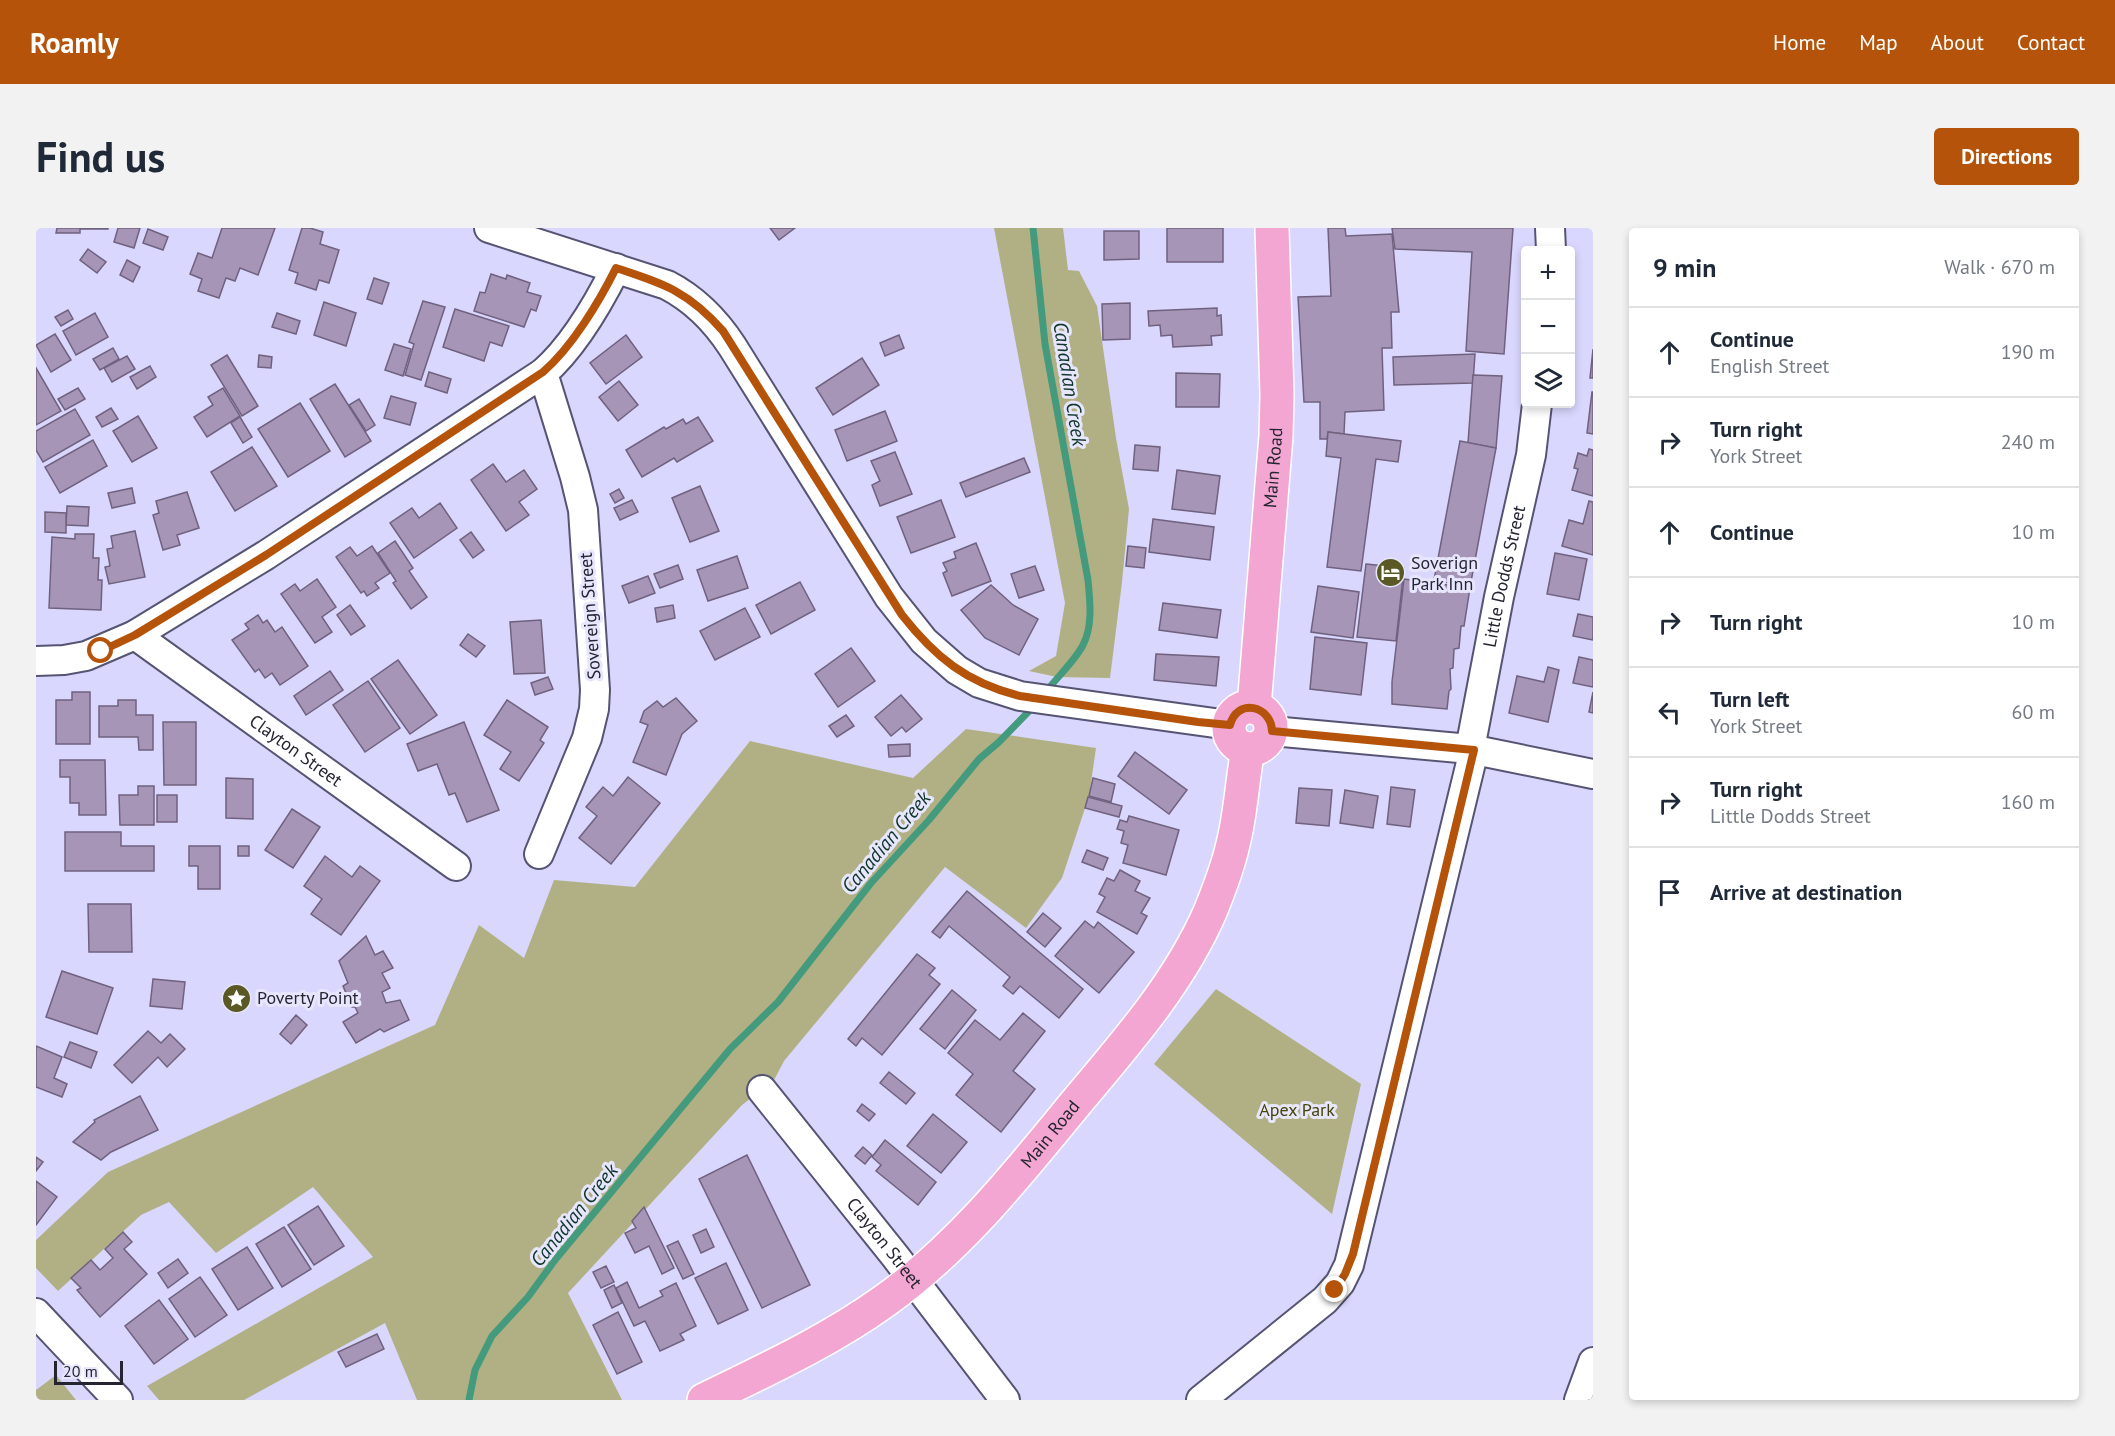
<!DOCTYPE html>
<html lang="en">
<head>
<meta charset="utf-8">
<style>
  body { margin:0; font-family:"PT Sans",sans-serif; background:#f2f2f3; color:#1f2937 }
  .controls { position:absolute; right:18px; top:18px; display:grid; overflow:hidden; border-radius:6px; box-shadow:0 3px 9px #0003 }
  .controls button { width:54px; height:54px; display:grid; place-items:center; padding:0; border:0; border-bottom:2px solid #e0e1e3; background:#fff; color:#1f2937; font:30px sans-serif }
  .scale { position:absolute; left:18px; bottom:15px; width:69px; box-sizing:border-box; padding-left:6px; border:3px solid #252532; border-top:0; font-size:16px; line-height:21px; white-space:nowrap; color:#252532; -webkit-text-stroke:4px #e7e6fd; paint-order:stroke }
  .stop { position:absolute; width:18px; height:18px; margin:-14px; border:4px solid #b45309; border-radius:50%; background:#fff }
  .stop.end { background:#b45309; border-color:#fff; box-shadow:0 2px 6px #0008 }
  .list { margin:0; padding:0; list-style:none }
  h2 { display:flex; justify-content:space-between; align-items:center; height:78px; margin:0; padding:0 24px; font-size:26px }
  h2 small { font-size:20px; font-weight:400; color:#747a83 }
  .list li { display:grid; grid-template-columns:39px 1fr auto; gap:18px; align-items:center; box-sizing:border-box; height:90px; padding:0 24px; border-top:2px solid #e0e1e3 }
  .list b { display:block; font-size:22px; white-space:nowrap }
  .list p { margin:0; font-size:20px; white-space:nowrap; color:#747a83 }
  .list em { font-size:20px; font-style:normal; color:#747a83 }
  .icon { flex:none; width:33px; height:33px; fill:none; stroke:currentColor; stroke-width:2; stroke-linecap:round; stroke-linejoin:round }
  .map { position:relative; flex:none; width:1557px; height:1172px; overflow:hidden; border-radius:6px }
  header { display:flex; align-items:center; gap:36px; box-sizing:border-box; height:84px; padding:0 30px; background:#b45309; color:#fff }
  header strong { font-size:28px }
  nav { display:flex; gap:33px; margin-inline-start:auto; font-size:21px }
  .intro { display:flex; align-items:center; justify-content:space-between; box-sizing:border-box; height:144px; padding:0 36px }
  h1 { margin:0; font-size:42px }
  .button { padding:15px 27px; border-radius:6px; background:#b45309; color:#fff; font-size:21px; font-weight:700 }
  main { display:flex; gap:36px; padding:0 36px }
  aside { flex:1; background:#fff; border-radius:6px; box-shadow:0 3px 9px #0003 }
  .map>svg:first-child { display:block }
</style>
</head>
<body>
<header>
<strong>Roamly</strong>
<nav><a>Home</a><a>Map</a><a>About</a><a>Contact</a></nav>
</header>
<div class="intro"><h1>Find us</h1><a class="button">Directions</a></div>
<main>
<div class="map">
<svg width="1557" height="1172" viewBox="0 0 1557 1172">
  <rect width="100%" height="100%" fill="#d9d7fd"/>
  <g fill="#b1b085">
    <polygon points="958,0 1027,0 1032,42 1043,43 1061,78 1080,210 1093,281 1086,354 1074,450 1021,449 993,443 1020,428 1029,375"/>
    <polygon points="930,501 1060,520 1053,568 1026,650 990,700 909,639 748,833 738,852 706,877 532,1065 586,1172 381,1172 349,1095 208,1172 123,1172 111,1158 337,1029 277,959 180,1025 133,974 105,987 22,1063 0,1040 0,1012 72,944 399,797 443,697 488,730 518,652 599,659 714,513 877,550"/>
    <polygon points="1180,761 1325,856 1296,986 1118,836"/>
    <polygon points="20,1147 40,1172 0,1172 0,1162"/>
  </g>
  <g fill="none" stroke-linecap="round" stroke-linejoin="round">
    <g stroke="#449a7c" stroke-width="7">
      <path d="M997 0 1009 116 1052 352C1054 373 1057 398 1047 417 1038 434 1021 449 1009 465"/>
      <polyline points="433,1172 439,1142 456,1108 492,1069 519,1032 694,821 742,774 835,655 893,592 943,531 963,514 998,478"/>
    </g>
  </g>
  <g fill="#a695b6" stroke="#70617f" stroke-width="1.5">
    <polygon points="21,0 72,0 72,1 44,1 44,5 20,5"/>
    <polygon points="82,0 104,0 98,20 78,14"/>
    <polygon points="186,0 239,0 222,47 204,40 199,53 190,50 183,70 162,63 166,51 154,46 162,25 176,30"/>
    <polygon points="266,0 274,0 287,4 284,16 303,22 293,55 283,52 280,62 259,55 262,45 253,42"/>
    <polygon points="734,0 759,0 743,12"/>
    <rect x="1131" y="0" width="56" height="34"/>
    <polygon points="1292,0 1309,0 1310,8 1356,6 1363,84 1355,84 1356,120 1346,120 1348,182 1309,184 1308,206 1292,204 1291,211 1284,211 1284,174 1268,174 1262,69 1295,68"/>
    <polygon points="1356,0 1477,0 1468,126 1430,123 1436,24 1359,21"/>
    <polygon points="112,1 132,9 127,22 107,15"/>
    <polygon points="1068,3 1103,3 1103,31 1068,32"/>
    <polygon points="52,21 70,34 61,45 44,32"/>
    <polygon points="91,32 104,39 97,54 84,47"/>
    <polygon points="455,46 470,51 471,47 494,55 491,64 505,68 500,83 495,81 488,99 438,83 444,64 449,65"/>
    <polygon points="338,50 353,55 346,76 331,71"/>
    <polygon points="387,73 409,79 385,152 369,147 378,116 373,114"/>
    <polygon points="288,74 320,85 310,118 278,107"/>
    <polygon points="1094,75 1094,111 1067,112 1066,76"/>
    <polygon points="1181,80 1181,88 1185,87 1186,107 1175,108 1176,117 1137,119 1136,107 1125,108 1124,97 1113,98 1112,83"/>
    <polygon points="419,81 473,98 466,118 454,114 448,133 407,119"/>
    <polygon points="32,82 37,91 25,98 19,89"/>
    <polygon points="59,85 72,109 40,127 27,103"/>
    <polygon points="241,85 264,93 260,106 236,99"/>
    <polygon points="19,106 35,132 15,144 0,117"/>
    <polygon points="590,107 606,129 570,156 554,135"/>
    <polygon points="863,107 868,120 849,128 844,115"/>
    <polygon points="358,116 375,121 367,148 349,142"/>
    <polygon points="77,120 83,131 64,142 57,131"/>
    <polygon points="1557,121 1557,150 1554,150"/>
    <polygon points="1439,126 1437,155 1358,157 1357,129"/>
    <polygon points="191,127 222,178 206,188 175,137"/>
    <polygon points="223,127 236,129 235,140 222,139"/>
    <polygon points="91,128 99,141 76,154 68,140"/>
    <polygon points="826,130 843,157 797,187 780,160"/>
    <polygon points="114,138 120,149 101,161 94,149"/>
    <polygon points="0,140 25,183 0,197"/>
    <polygon points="393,144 415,151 411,165 389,158"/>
    <polygon points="1140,145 1184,146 1183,179 1140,179"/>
    <polygon points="1437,147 1466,148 1460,220 1432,215"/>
    <polygon points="583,153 602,177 582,193 563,169"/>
    <polygon points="299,156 335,213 309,229 274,171"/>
    <polygon points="42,160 49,171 29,182 22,171"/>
    <polygon points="187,160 204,188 171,209 158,189 177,177 172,169"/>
    <polygon points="1556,164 1557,164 1557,206 1551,205"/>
    <polygon points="355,168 380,175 374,197 348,190"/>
    <polygon points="323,171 339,197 330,203 313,177"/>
    <polygon points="264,175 294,223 252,249 222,201"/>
    <polygon points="75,180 82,191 66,199 60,189"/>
    <polygon points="39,181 54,207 7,234 0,222 0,203"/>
    <polygon points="849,183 861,213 811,233 799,202"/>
    <polygon points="102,188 121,220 96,234 77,203"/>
    <polygon points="204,189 216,209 207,215 195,195"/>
    <polygon points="662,189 677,213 641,234 638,230 606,249 590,222 628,199 630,201 647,191 650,196"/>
    <polygon points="1292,204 1365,213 1362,234 1340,231 1325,343 1291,339 1305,230 1290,228"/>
    <polygon points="57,212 71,238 24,265 9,239"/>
    <polygon points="1424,213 1460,220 1434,359 1398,352"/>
    <polygon points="1099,217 1124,219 1122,243 1097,241"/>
    <polygon points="216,219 241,258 199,283 175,244"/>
    <polygon points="1553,221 1557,222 1557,268 1536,262 1542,241 1538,240 1542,225 1551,228"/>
    <polygon points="859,224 876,266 844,278 836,257 844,253 835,233"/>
    <polygon points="988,230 994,244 930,269 924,255"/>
    <polygon points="457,236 470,254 488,242 501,261 483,274 493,287 470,303 435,252"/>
    <polygon points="1141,242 1184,248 1179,286 1136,281"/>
    <polygon points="664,258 683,303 654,314 636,270"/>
    <polygon points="96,260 99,275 76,280 72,265"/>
    <polygon points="583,261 588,270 579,275 574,266"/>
    <polygon points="151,264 163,300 141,307 144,317 127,322 117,287 123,285 120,273"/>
    <polygon points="596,272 602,284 584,292 578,280"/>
    <polygon points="905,272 919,309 875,325 861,289"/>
    <polygon points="1553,273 1557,274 1557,327 1526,318 1533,292 1547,296"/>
    <polygon points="404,275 421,300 378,330 354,295 376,280 383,290"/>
    <polygon points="31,278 53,279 52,298 30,297"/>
    <polygon points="9,284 30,285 30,305 9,304"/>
    <polygon points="1117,291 1178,299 1174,332 1113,324"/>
    <polygon points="99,303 109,349 73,356 69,339 74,338 71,321 77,320 75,308"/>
    <polygon points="435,304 448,322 437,330 424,312"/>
    <polygon points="39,306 58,306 57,330 63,330 62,352 66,352 65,382 13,380 16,309 39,311"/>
    <polygon points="359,313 377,340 373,343 391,369 375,381 357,355 360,353 342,325"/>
    <polygon points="940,315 955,353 916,368 907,345 911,343 907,335 920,330 918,324"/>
    <polygon points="336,318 354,345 339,355 343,360 331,368 328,363 325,365 300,329 314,319 321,328"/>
    <polygon points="1092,318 1110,320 1108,340 1090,338"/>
    <polygon points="1519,325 1551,331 1543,372 1511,366"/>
    <polygon points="701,328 712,360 672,373 661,342"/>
    <polygon points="1330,336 1368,340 1360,413 1321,409"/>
    <polygon points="642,337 647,351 624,360 618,346"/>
    <polygon points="999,338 1008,362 983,370 975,346"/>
    <polygon points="612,348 619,365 593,375 586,358"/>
    <polygon points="281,351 300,379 286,389 296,404 279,415 245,366 259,356 264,363"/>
    <polygon points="1368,351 1434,360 1428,398 1425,398 1423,420 1418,421 1417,440 1414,441 1415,461 1413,463 1411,481 1356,476 1356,454"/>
    <polygon points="764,354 779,382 735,406 720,377"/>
    <polygon points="955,357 977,377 1002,391 983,427 949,410 925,382"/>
    <polygon points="1282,358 1323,364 1317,410 1275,404"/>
    <polygon points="1127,375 1185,382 1181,410 1123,402"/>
    <polygon points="314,377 329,398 315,407 301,387"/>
    <polygon points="637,377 639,390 621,394 619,380"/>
    <polygon points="709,380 724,409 679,432 664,403"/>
    <polygon points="1542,386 1557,389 1557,412 1537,408"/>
    <polygon points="222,387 227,395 231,392 239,404 246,399 272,438 244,457 236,445 229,450 223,441 219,444 196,412 213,401 209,396"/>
    <polygon points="505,392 509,445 478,446 474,394"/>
    <polygon points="432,406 449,418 440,429 424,417"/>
    <polygon points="1279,409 1331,415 1325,467 1274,461"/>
    <polygon points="815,420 839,453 802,479 779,446"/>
    <polygon points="1120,426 1183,429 1180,458 1118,452"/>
    <polygon points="1543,429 1557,432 1557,459 1537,455"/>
    <polygon points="362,432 401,487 374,506 335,451"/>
    <polygon points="1512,439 1523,442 1512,494 1473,485 1481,448 1508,454"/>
    <polygon points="294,443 307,462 270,487 258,468"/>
    <polygon points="512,449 517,461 499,467 495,455"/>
    <polygon points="332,453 364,500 329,524 297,477"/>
    <polygon points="36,464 54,464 54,516 20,516 20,472 36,472"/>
    <polygon points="1557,464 1557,485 1553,484"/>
    <polygon points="865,467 886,491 870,504 866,499 855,508 839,489"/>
    <polygon points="640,470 661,493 646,506 630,547 597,534 612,497 604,494 608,483 621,473 627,479"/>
    <polygon points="82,472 100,472 100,487 117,487 117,522 103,522 102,509 63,509 63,478 82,478"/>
    <polygon points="471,472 512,499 504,512 508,515 483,553 464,541 475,524 448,507"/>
    <polygon points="810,487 818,498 801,509 793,498"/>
    <polygon points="127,494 160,494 160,557 128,557"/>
    <polygon points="428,494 463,582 431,594 419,565 413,567 401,536 382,543 371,516"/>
    <polygon points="874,516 874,528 853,529 852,517"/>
    <polygon points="1099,524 1151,562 1133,586 1082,548"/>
    <polygon points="24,532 69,532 70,587 43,587 43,575 34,575 34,549 24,549"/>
    <polygon points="592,549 624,575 575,636 543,610 561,588 550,579 567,559 577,568"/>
    <polygon points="190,550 217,551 217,591 190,590"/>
    <polygon points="1057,550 1079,556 1075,574 1053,568"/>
    <polygon points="102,558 118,558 118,597 84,597 83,567 102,567"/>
    <polygon points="1355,559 1379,562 1374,599 1351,596"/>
    <polygon points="1263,560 1296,562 1293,598 1260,595"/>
    <polygon points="1309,562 1342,568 1337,600 1304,595"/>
    <rect x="121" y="567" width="20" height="27"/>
    <polygon points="1052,569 1086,578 1083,589 1049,580"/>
    <polygon points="256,581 284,599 257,640 229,622"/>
    <polygon points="1093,588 1143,602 1130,647 1087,635 1092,617 1085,615 1088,603 1081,601 1084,592 1091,594"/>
    <polygon points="29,604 85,604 85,618 118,618 118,643 29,643"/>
    <polygon points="153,618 184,618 184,661 162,661 162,638 153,638"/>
    <rect x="202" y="618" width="11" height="10"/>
    <polygon points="1051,622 1072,630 1067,642 1046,634"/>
    <polygon points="289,628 316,649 324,638 344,653 305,707 275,686 286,671 268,658"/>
    <polygon points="1084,642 1104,653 1099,663 1114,670 1105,685 1111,688 1101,706 1061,684 1069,669 1063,666 1071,650 1078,653"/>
    <polygon points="931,663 1047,761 1023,790 984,758 977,766 967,758 974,749 913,698 904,710 896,704"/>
    <polygon points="52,676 95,676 96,724 53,724"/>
    <polygon points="1007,685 1025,700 1009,719 991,704"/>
    <polygon points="1049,693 1058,700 1062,694 1098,724 1063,765 1019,728"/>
    <polygon points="330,708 339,727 347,723 357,740 346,745 354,760 346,764 350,775 364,772 373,792 348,804 344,801 320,815 307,794 322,785 319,779 316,779 307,758 312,755 303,733"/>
    <polygon points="881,726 899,740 893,747 904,756 846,827 826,810 820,818 812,811"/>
    <polygon points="26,743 77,760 61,806 10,789"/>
    <polygon points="117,751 149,754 146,781 114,778"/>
    <polygon points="916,762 940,782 909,821 884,801"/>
    <polygon points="987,785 1009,803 977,843 999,861 965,904 920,867 937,846 912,825 939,792 964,812"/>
    <polygon points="260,787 271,797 255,816 244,806"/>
    <polygon points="112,803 125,815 134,806 149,821 131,839 122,829 96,855 78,837"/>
    <polygon points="34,814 61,824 55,840 28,829"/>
    <polygon points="0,818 26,829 18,850 31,856 26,869 0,859"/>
    <polygon points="853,844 879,865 870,876 844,855"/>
    <polygon points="104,868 122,902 75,924 65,932 37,914 59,894 58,892"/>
    <polygon points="826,876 839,886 833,893 821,883"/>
    <polygon points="897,886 931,914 905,945 871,918"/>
    <polygon points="849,912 900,954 882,977 840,943 845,937 836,929"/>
    <polygon points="827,919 836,927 829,936 819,928"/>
    <polygon points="711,927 774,1057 726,1080 663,951"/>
    <polygon points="0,929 7,934 0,943"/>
    <polygon points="0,953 21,969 0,997"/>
    <polygon points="282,978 308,1018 278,1037 252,997"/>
    <polygon points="608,979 638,1040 626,1046 613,1018 599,1025 589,1005 600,1000 596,993"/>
    <polygon points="248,999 275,1041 246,1059 220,1016"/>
    <polygon points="670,1001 678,1019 665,1025 657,1007"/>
    <polygon points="87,1004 96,1014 88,1021 111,1046 64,1089 41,1062 45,1060 35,1050 55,1032 64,1042 77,1030 69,1021"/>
    <polygon points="642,1013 658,1046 647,1051 631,1018"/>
    <polygon points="211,1019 237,1060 202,1082 176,1041"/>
    <polygon points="142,1031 152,1045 132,1060 122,1045"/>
    <polygon points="690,1035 712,1082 682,1096 659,1050"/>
    <polygon points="570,1038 578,1054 565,1060 557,1044"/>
    <polygon points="164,1049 191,1087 159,1109 133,1071"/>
    <polygon points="591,1054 603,1080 627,1068 624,1063 640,1055 660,1098 644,1106 648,1112 624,1123 609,1093 598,1098 580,1060"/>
    <polygon points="578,1057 586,1075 576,1080 568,1062"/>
    <polygon points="123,1072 152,1111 118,1136 89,1098"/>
    <polygon points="582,1084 606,1134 581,1146 557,1097"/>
    <polygon points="341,1106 348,1121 310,1139 302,1124"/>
  </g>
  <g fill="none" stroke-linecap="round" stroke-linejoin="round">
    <defs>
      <g id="minor">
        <path d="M453 0 631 57C658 71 679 92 696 118L853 369 888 413 921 442 943 455 984 468 1193 497"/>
        <polyline points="1514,0 1515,22"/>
        <path id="s1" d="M99 407 420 638"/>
        <path d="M0 433 28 432 50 428 99 407 230 327 507 145C536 120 563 74 580 40"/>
        <polyline points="1236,503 1434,521 1557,546"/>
        <path id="s2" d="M1434 521 1463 369 1495 227 1501 176"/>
        <polyline points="503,626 551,510 558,481 559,462 547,282 539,249 507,145"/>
        <path id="s3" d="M726 862 859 1028 969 1172"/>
        <polyline points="0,1085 82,1172"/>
        <polyline points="1165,1172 1289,1072 1304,1055 1313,1037 1438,522"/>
        <polyline points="1543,1172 1557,1134"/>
      </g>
      <g id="major">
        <circle cx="1214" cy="500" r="21"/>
        <path id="s4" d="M1218 479 1240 208 1241 166 1236 0"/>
        <path id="s5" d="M668 1172C729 1142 791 1114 847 1074 922 1021 981 947 1039 876 1089 816 1142 757 1174 684 1183 662 1192 639 1197 616 1205 585 1206 553 1212 521"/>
      </g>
    </defs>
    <use href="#minor" stroke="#565473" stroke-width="32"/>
    <use href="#major" stroke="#fff" stroke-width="36"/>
    <use href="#minor" stroke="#fff" stroke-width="28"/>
    <use href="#major" stroke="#f4a6d2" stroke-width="33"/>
  </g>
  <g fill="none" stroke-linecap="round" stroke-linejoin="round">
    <path stroke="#b45309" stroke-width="8" d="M65 423 99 407 230 327 507 144C536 119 563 74 580 40 628 56 652 63 687 103L866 387C899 429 931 455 984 468L1162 494 1194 497C1201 470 1235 477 1236 503L1438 522 1317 1026 1309 1046 1299 1062"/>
  </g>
  <defs>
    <symbol id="hotel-disc" viewBox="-11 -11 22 22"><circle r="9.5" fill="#5a5926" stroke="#e7e6fd"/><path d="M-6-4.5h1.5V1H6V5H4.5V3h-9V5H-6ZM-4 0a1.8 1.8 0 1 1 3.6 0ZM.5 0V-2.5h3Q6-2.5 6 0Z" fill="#fff"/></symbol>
    <symbol id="sight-disc" viewBox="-11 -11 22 22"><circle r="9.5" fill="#5a5926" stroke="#e7e6fd"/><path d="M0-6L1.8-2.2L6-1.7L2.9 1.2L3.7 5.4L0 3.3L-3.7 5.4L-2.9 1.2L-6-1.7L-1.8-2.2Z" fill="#fff"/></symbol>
  </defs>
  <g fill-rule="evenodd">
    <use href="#hotel-disc" x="1338" y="328" width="33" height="33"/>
    <use href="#sight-disc" x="184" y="754" width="33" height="33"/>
  </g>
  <g text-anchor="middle" stroke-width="6" stroke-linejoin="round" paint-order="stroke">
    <g font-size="18" fill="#252532" stroke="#e7e6fd">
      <text dy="6" stroke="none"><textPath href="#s4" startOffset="240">Main Road</textPath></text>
      <text dy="6" stroke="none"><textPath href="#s2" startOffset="176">Little Dodds Street</textPath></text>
      <text transform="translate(554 388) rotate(-94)" y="6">Sovereign Street</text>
      <text dy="6" stroke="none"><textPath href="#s1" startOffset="198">Clayton Street</textPath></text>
      <text dy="6" stroke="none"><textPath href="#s5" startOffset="442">Main Road</textPath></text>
      <text dy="6" stroke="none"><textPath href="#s3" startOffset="196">Clayton Street</textPath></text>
    </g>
    <g font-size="18" fill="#252532" stroke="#e7e6fd" text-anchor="start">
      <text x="1375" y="341">Soverign<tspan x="1375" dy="21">Park Inn</tspan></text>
      <text x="221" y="776">Poverty Point</text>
    </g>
    <g font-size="18" fill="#464409" stroke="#e7e6fd">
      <text x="1261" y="888">Apex Park</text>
    </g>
    <g font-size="20" font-style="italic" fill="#0d3528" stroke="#e7e6fd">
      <text transform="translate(1034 156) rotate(81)" y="7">Canadian Creek</text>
      <text transform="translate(850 614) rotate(-50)" y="7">Canadian Creek</text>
      <text transform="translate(538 987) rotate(-51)" y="7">Canadian Creek</text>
    </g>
  </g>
</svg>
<div class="controls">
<button>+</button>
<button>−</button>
<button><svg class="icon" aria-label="layers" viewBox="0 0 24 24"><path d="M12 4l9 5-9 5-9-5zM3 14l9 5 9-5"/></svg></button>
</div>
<div class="scale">20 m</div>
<div class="stop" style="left:65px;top:423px"></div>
<div class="stop end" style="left:1299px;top:1062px"></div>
</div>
<aside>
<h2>9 min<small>Walk · 670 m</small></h2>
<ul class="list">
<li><svg class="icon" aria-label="ahead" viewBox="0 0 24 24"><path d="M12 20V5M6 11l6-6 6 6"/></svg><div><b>Continue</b><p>English Street</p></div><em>190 m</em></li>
<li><svg class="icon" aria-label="right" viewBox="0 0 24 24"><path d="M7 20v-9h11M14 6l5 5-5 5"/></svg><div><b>Turn right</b><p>York Street</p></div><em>240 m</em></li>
<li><svg class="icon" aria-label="ahead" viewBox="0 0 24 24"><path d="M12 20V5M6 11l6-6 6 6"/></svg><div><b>Continue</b></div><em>10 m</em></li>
<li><svg class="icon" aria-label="right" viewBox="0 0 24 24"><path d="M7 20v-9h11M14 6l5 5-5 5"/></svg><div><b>Turn right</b></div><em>10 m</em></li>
<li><svg class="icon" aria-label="left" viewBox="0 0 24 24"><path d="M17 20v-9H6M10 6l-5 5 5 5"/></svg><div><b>Turn left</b><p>York Street</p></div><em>60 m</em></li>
<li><svg class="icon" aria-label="right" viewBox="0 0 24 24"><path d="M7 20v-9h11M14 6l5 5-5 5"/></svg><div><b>Turn right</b><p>Little Dodds Street</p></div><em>160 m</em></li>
<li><svg class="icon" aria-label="arrive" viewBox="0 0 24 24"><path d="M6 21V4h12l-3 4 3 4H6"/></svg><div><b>Arrive at destination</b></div></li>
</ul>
</aside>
</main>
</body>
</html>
